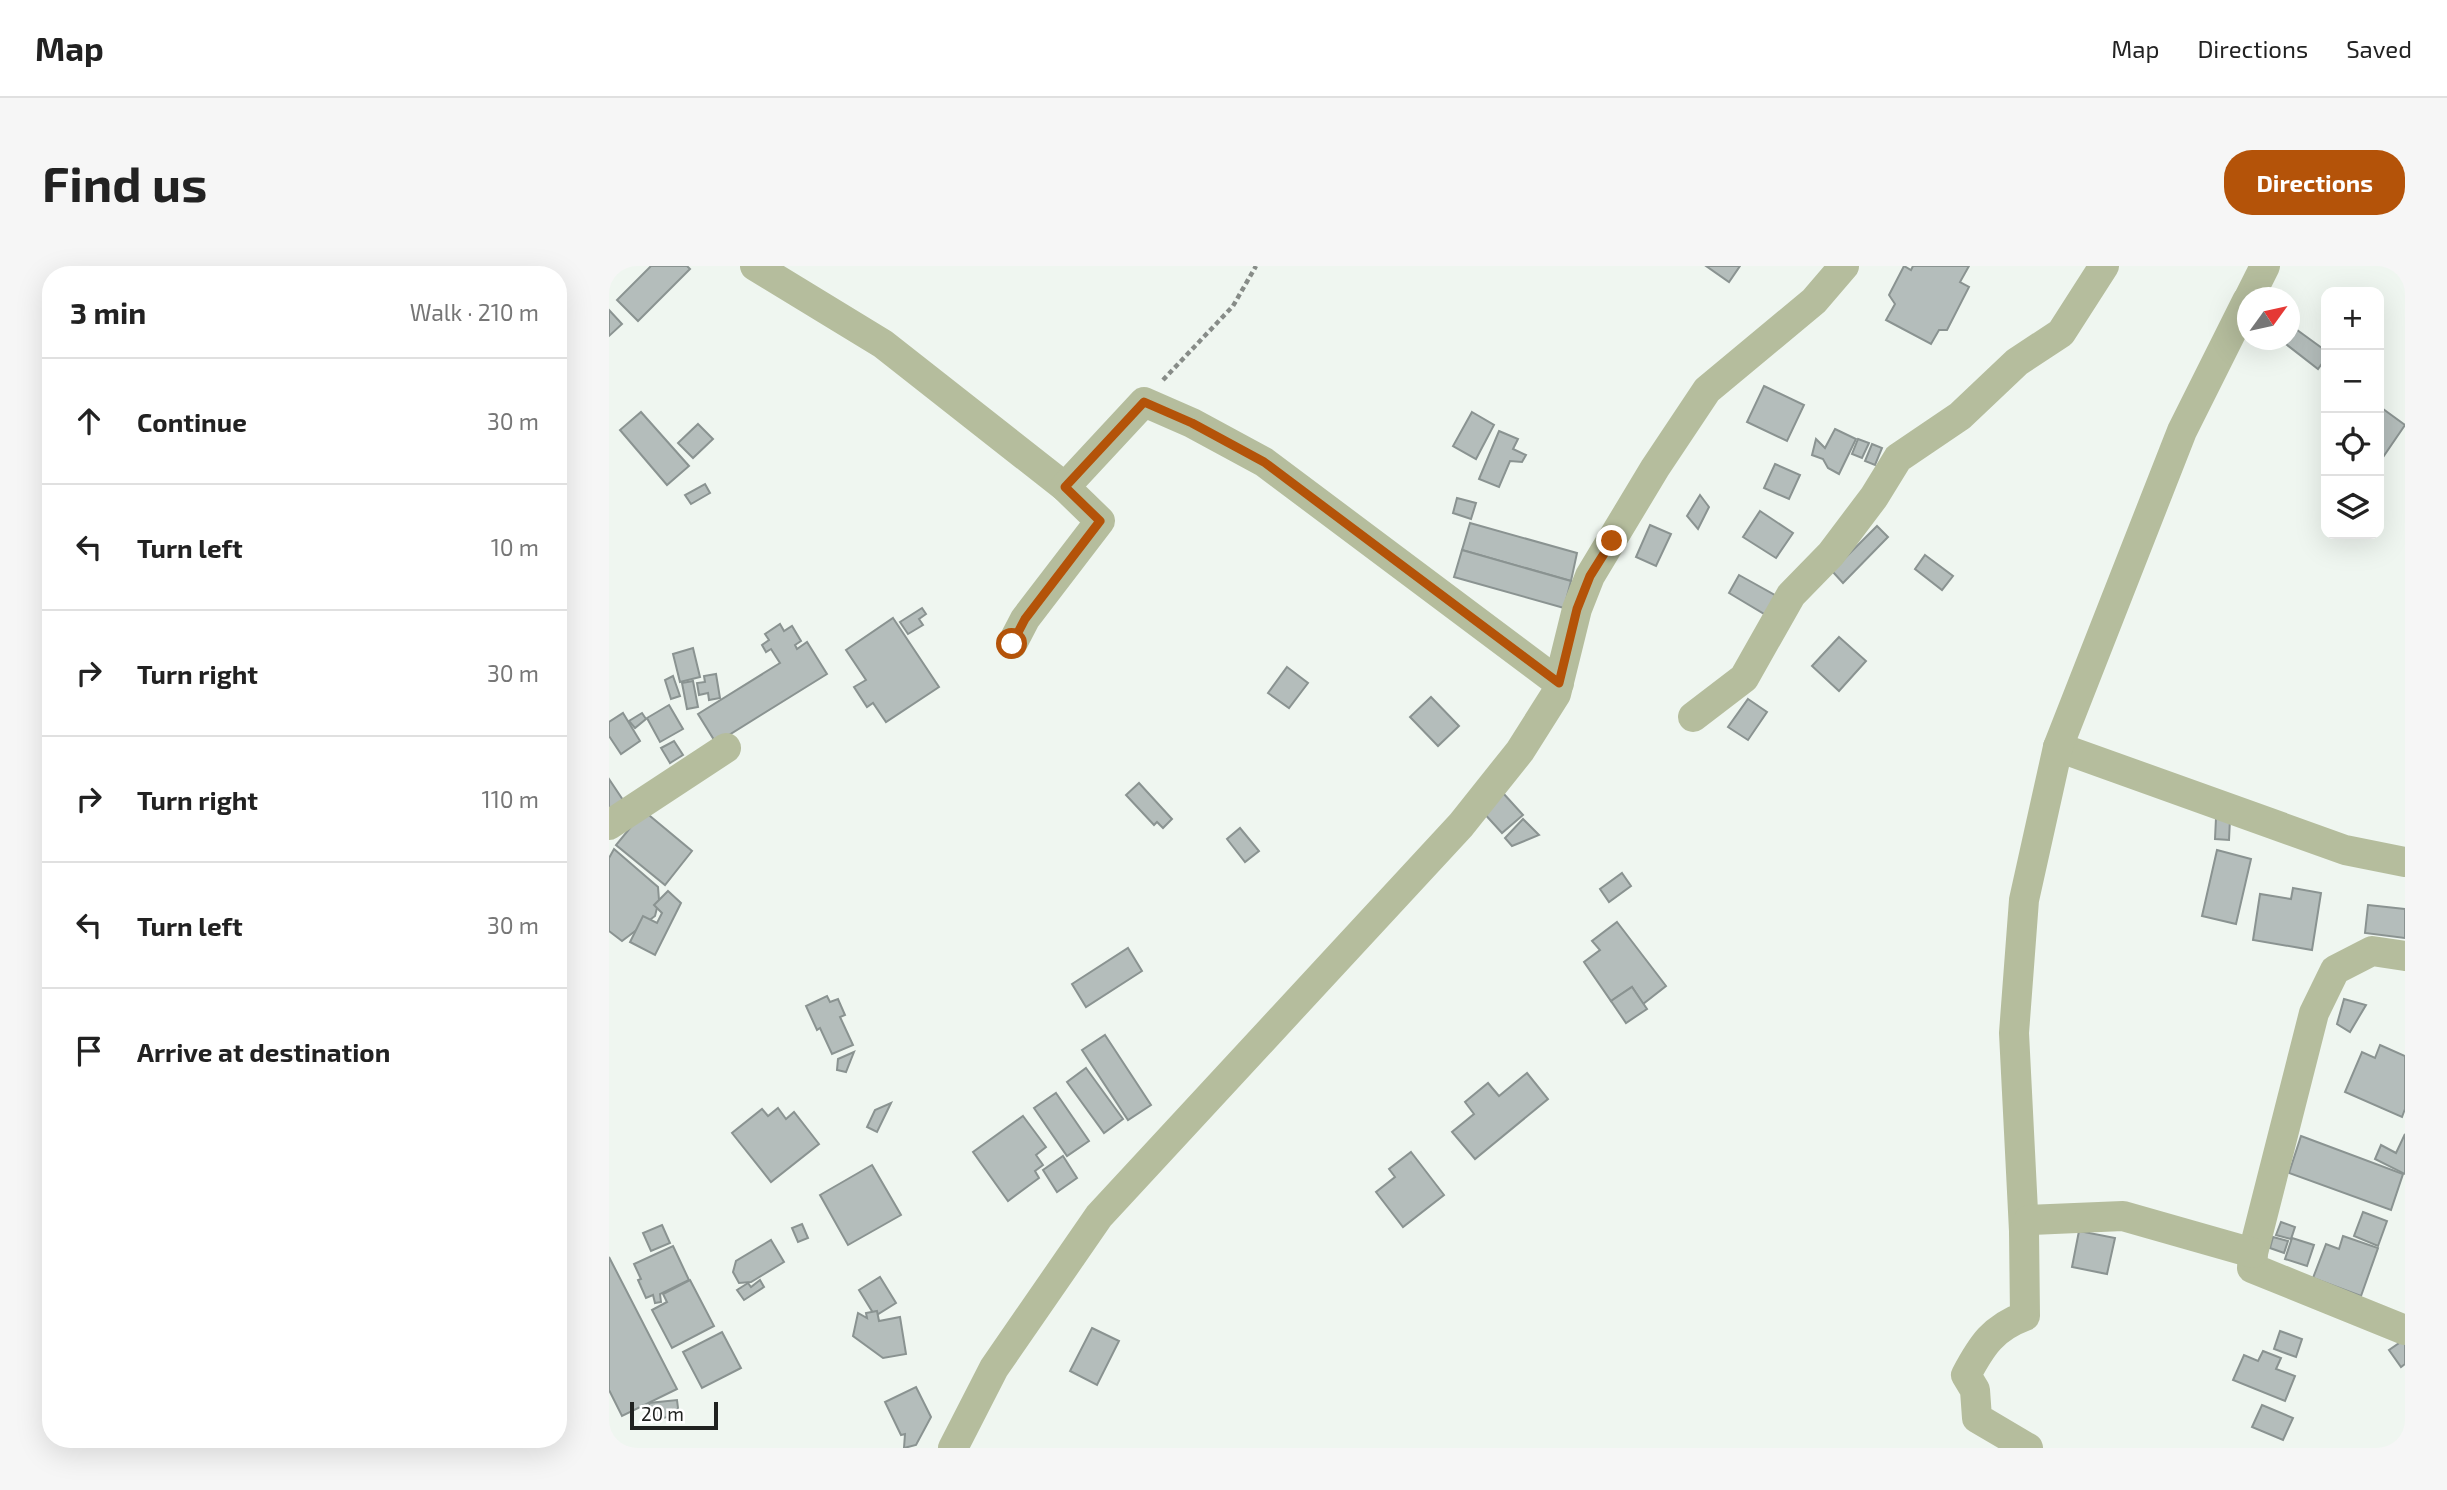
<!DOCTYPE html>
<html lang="en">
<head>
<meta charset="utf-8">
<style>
  body { margin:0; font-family:"Exo 2",sans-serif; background:#f6f6f6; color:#222 }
  .controls { position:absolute; right:21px; top:21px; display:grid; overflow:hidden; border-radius:14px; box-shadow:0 7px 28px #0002 }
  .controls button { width:63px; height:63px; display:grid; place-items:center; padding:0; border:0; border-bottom:2px solid #e0e0e0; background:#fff; color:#222; font:35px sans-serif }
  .compass { position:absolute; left:1628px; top:21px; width:63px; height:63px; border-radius:50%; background:#fff; box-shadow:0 7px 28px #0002; rotate:57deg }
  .scale { position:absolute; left:21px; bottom:18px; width:88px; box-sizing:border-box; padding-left:7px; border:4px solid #202220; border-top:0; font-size:19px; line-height:24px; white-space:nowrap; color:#202220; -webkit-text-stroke:5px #fff; paint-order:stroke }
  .stop { position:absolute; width:21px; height:21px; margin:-16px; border:5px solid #b45309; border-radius:50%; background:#fff }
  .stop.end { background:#b45309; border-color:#fff; box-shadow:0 2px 7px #0008 }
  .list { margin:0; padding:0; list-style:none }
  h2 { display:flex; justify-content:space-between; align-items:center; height:91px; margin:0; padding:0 28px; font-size:30px }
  h2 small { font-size:23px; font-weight:400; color:#767676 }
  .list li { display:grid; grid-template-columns:46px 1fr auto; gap:21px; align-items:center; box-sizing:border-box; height:126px; padding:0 28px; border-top:2px solid #e0e0e0 }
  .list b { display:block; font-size:26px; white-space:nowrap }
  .list em { font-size:23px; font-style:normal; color:#767676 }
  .icon { flex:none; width:38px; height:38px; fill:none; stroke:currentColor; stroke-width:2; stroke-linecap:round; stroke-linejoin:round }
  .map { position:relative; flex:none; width:1796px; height:1182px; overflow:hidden; border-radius:28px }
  header { display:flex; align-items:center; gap:42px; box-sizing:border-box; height:98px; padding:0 35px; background:#fff; border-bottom:2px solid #e0e0e0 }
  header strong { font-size:33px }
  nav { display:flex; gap:38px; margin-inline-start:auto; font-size:24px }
  .intro { display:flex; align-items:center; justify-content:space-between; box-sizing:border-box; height:168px; padding:0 42px }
  h1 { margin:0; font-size:49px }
  .button { padding:18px 32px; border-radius:28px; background:#b45309; color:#fff; font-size:24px; font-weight:700 }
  main { display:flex; gap:42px; padding:0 42px }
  aside { flex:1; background:#fff; border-radius:28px; box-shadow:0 7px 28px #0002 }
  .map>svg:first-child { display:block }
</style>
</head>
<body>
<header>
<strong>Map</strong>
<nav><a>Map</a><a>Directions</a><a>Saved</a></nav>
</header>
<div class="intro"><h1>Find us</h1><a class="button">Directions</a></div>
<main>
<aside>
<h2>3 min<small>Walk · 210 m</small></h2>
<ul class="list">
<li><svg class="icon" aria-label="ahead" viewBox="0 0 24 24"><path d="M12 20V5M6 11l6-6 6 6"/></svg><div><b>Continue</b></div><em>30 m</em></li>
<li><svg class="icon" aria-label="left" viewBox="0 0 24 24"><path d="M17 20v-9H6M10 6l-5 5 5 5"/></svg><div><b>Turn left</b></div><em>10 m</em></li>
<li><svg class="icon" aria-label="right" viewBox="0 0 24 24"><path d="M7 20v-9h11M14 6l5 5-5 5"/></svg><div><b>Turn right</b></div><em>30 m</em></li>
<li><svg class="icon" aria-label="right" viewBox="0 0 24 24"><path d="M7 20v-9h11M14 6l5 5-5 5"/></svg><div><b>Turn right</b></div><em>110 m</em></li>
<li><svg class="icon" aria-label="left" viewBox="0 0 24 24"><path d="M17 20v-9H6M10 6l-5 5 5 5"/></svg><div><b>Turn left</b></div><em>30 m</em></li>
<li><svg class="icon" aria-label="arrive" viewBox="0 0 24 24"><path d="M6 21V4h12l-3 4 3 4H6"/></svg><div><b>Arrive at destination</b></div></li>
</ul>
</aside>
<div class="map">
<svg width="1796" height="1182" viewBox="0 0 1796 1182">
  <rect width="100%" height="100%" fill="#eff6f0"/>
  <g fill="#b4bdbb" stroke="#8a9391" stroke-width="2">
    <polygon points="42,0 78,0 81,3 29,55 8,34"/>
    <polygon points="1097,0 1131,0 1120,16"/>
    <polygon points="1295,0 1302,4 1304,0 1360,0 1351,16 1360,21 1338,64 1330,64 1322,78 1277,54 1286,38 1280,29"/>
    <polygon points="0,44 13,58 0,70"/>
    <polygon points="1684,61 1717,85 1717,92 1709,103 1673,75 1680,74 1680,65"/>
    <polygon points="1155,120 1195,139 1178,175 1138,156"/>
    <polygon points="1770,140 1796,159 1770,197"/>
    <polygon points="32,146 80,200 58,219 11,164"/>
    <polygon points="863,146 885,159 867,193 844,180"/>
    <polygon points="89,158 104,173 84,192 69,177"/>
    <polygon points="1226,163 1247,173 1230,208 1219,202 1214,193 1203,189 1207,173 1216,182"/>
    <polygon points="890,165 909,173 904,183 917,189 913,196 901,195 890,221 870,213"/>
    <polygon points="1249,173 1260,177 1253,192 1243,188"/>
    <polygon points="1263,178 1273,182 1266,199 1256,195"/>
    <polygon points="1166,198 1191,209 1180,233 1155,222"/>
    <polygon points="96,218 101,227 82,238 76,229"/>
    <polygon points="1091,229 1100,241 1089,263 1078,250"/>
    <polygon points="848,232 867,237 862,253 844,247"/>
    <polygon points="1151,245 1184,267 1167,292 1134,271"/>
    <polygon points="861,257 968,287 962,315 853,284"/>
    <polygon points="1041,259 1062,268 1047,300 1027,291"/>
    <polygon points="1268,260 1279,271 1234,317 1223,305"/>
    <polygon points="853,284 962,315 955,342 845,311"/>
    <polygon points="1316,289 1344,310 1333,324 1306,303"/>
    <polygon points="1130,309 1173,333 1162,352 1120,327"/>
    <polygon points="313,342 317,348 310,353 314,359 299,368 291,356"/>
    <polygon points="284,352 330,421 277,456 264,437 258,441 245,421 257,414 237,384"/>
    <polygon points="171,358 175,365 183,360 192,375 186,379 188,383 198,376 218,408 107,477 89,448 171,397 162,383 157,386 153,379 160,374 156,368"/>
    <polygon points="1230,371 1257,395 1230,425 1203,400"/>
    <polygon points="84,382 91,411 71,416 64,388"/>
    <polygon points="678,401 699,417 680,442 659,427"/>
    <polygon points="107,408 111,432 100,434 99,427 90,429 88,417 96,416 95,410"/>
    <polygon points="64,410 71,430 62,433 56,414"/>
    <polygon points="84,415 89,441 78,443 73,417"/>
    <polygon points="822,431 850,460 829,480 801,451"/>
    <polygon points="1139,433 1158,446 1139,474 1119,461"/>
    <polygon points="60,439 74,463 51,476 38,452"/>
    <polygon points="14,447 31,475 12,488 0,470 0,456"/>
    <polygon points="33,447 37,453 26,462 20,455"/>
    <polygon points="65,475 74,489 61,497 52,482"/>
    <polygon points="0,513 14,534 0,544"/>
    <polygon points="530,517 563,553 554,562 548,556 545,559 517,529"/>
    <polygon points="894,527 914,549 893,567 873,545"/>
    <polygon points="35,545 83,585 56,619 7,579"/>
    <polygon points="1607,552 1621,553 1620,574 1606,573"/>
    <polygon points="914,553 930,569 903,580 896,572"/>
    <polygon points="631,562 650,585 636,596 618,573"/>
    <polygon points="5,583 49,621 50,634 46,650 13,675 0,665 0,592"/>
    <polygon points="1608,584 1642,593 1627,658 1593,650"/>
    <polygon points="1013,607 1022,620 1000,636 991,623"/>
    <polygon points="1684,622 1712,627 1703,684 1644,674 1651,628 1682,633"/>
    <polygon points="59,625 72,637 46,689 21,676 34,650 48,657 53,647 45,639"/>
    <polygon points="1759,639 1796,643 1796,672 1756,667"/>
    <polygon points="1008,656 1057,720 1034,738 1023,721 1002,735 975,696 991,684 983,675"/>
    <polygon points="519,682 533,705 477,741 463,718"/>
    <polygon points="1023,721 1038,743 1017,757 1002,735"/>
    <polygon points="218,730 221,736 229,733 236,749 231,751 244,779 223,788 211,762 208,764 197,740"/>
    <polygon points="1735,733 1757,739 1741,766 1728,758"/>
    <polygon points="496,769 542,839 519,854 473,784"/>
    <polygon points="1771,779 1796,790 1796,843 1793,851 1736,826 1753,786 1766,792"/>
    <polygon points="245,786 237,806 228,804 229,793"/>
    <polygon points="477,802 514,853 495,867 458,816"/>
    <polygon points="918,807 939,833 866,893 843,866 865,848 856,836 879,817 890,830"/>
    <polygon points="447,827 480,875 458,890 425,842"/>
    <polygon points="282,837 268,866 258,861 266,844"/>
    <polygon points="169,842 177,853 185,846 210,878 162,916 123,867 153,843 159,850"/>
    <polygon points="414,850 437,881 427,889 434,899 426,905 430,912 399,935 364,886"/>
    <polygon points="1796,868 1796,908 1766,893 1772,879 1787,887"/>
    <polygon points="1692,870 1794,908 1782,944 1680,907"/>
    <polygon points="802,886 835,929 794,961 767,926 786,911 780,903"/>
    <polygon points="454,890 468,912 448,926 434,904"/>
    <polygon points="263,899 292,949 239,979 211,929"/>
    <polygon points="1754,946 1778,955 1769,980 1745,970"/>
    <polygon points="1672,956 1686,961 1682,973 1667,969"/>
    <polygon points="193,958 199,972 189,976 183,962"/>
    <polygon points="53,959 61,977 42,985 34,967"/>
    <polygon points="1470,965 1506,972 1498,1008 1463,1001"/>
    <polygon points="1734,970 1769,982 1752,1030 1704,1012 1717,978 1730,983"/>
    <polygon points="1664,971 1679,975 1675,987 1661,982"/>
    <polygon points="1683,972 1705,979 1698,1000 1676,993"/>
    <polygon points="162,974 175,996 142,1016 130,1017 124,1006 127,995"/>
    <polygon points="64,980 80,1014 51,1028 52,1036 46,1037 44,1029 37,1032 29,1014 32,1013 25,998"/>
    <polygon points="0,991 68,1123 13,1150 0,1124"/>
    <polygon points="271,1011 287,1037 266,1050 250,1024"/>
    <polygon points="81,1014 105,1060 63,1082 43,1044 58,1036 54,1028"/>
    <polygon points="151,1014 155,1021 135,1034 128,1024 139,1017 142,1021"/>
    <polygon points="268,1045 270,1055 291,1051 297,1088 274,1092 244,1070 249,1047 258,1052 257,1047"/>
    <polygon points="483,1062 510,1075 488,1119 461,1105"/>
    <polygon points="1671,1065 1693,1073 1687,1091 1665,1083"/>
    <polygon points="113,1066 132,1102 93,1122 74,1086"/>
    <polygon points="1796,1073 1796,1098 1792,1101 1780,1084"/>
    <polygon points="1654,1085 1672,1092 1667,1103 1686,1110 1676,1135 1624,1114 1635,1089 1649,1095"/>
    <polygon points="307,1121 322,1151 307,1179 295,1182 296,1168 292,1169 276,1136"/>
    <polygon points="68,1134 70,1150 42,1153 40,1137"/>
    <polygon points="1653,1139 1684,1152 1674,1174 1643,1161"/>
  </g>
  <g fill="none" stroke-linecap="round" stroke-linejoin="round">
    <polyline stroke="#878c88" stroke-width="4.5" stroke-dasharray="5 3.5" stroke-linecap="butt" points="554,114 624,40 647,0"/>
    <g stroke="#b5bd9d" stroke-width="30">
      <polyline points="146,0 274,78 456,221 491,255 416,353 403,378"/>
      <polyline points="1640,32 1656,0"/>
      <polyline points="456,221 535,136 583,157 655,196 950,417"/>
      <polyline points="1084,451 1135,412 1182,329 1222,288 1265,231 1289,192 1351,150 1408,96 1452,67 1495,0"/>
      <polyline points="1449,481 1736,584 1796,596"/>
      <polyline points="0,559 117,482"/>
      <polyline points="1796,690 1763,685 1726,704 1705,747 1644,987 1643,1002 1796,1064"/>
      <polyline points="1415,965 1405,767 1415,634 1449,481 1573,165 1638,35"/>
      <polyline points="344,1182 385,1102 490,950 852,559 911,485 947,428 968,343 981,310 1046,202 1098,124 1205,35 1235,0"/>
      <path d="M1419 1182 1368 1152 1366 1124 1357 1109C1373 1079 1384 1062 1416 1050L1415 965 1420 954 1514 950 1644 987"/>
    </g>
  </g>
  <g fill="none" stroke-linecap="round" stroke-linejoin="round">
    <polyline stroke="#b45309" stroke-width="9" points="403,378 416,353 491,255 456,221 535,136 583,157 655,196 950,417 968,343 981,310 1003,275"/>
  </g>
</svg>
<div class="controls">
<button>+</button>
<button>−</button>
<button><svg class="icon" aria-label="locate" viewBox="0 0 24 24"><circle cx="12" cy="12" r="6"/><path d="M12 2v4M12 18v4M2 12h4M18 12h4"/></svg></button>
<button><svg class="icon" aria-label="layers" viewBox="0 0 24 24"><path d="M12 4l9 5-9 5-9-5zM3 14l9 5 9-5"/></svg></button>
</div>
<svg class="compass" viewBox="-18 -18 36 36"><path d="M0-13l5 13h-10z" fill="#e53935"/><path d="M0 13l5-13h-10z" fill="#767676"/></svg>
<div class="scale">20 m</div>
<div class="stop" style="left:403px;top:378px"></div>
<div class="stop end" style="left:1003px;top:275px"></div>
</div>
</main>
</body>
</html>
